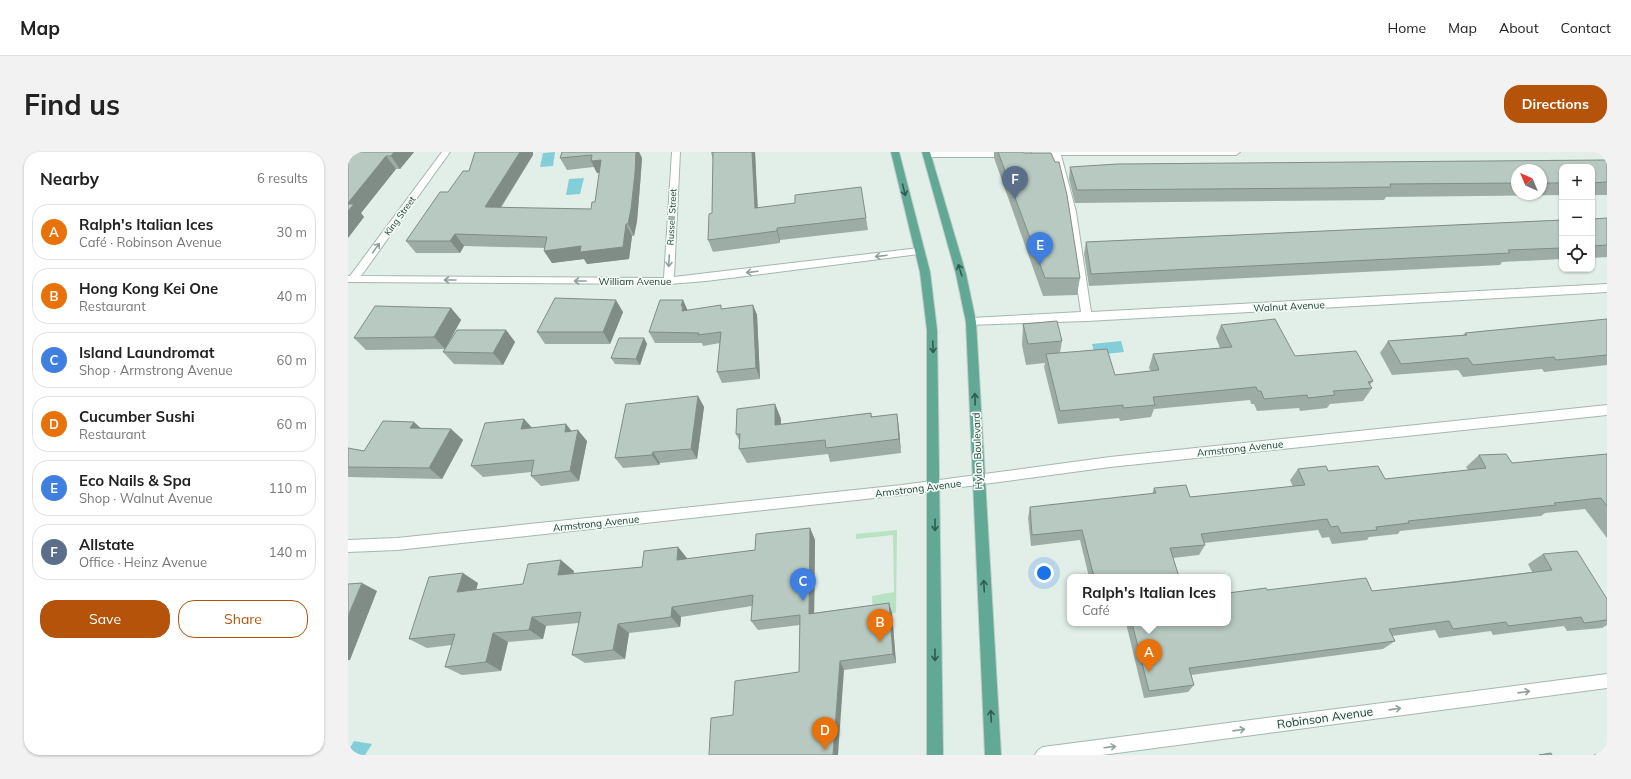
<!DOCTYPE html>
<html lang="en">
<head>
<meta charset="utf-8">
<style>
  body { margin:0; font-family:Mulish,sans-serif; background:#f2f2f2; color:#222 }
  .controls { position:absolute; right:12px; top:12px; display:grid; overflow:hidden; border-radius:8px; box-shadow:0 1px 3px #0004 }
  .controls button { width:36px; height:36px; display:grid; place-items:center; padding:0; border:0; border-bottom:1px solid #e0e0e0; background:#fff; color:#222; font:20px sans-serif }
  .compass { position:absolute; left:1163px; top:12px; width:36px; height:36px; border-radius:50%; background:#fff; box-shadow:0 1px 3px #0004; rotate:316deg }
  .you { position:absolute; left:696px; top:421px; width:14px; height:14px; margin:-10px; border:3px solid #fff; border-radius:50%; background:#1a73e8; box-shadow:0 0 0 6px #1a73e833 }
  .badge { display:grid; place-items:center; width:26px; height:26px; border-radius:50%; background:#b45309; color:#fff; font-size:13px; font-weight:700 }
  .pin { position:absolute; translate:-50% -33px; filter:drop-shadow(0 1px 2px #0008) }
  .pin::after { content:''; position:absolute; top:21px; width:14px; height:12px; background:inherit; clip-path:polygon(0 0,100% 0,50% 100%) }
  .popup { position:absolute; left:719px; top:422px; width:164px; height:52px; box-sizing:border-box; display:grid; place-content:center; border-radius:8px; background:#fff; filter:drop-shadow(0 1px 3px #0005); font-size:13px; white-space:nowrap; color:#767676 }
  .popup b { font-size:15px; color:#222 }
  .popup::after { content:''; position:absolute; left:50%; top:100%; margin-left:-8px; border:8px solid transparent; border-top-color:#fff }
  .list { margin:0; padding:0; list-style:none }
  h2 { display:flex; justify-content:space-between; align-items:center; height:52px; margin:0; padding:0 16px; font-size:17px }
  h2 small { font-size:13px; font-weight:400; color:#767676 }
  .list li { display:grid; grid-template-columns:26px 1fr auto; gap:12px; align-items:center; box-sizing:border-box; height:56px; margin:0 8px 8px; padding:0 8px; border:1px solid #e0e0e0; border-radius:16px }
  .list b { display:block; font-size:15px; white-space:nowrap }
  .list p { margin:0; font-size:13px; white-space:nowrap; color:#767676 }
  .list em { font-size:13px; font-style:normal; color:#767676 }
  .actions { display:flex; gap:8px; padding:12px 16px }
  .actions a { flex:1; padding:9px 0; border:1px solid #b45309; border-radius:16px; text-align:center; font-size:14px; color:#b45309 }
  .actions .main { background:#b45309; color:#fff }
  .icon { flex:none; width:22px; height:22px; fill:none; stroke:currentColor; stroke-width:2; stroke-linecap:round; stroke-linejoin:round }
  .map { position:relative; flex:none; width:1259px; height:603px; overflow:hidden; border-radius:16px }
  header { display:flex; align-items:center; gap:24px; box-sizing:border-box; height:56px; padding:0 20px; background:#fff; border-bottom:1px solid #e0e0e0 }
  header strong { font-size:19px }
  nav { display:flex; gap:22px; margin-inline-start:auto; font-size:14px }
  .intro { display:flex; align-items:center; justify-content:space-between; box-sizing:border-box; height:96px; padding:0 24px }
  h1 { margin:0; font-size:28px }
  .button { padding:10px 18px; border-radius:16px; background:#b45309; color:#fff; font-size:14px; font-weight:700 }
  main { display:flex; gap:24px; padding:0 24px }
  aside { flex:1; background:#fff; border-radius:16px; box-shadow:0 1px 3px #0004 }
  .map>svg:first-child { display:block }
</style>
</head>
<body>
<header>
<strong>Map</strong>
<nav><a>Home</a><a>Map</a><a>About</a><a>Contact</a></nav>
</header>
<div class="intro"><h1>Find us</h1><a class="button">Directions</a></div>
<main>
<aside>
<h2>Nearby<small>6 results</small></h2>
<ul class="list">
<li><span class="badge" style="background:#e8710a">A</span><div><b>Ralph's Italian Ices</b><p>Café · Robinson Avenue</p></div><em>30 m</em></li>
<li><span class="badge" style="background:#e8710a">B</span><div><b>Hong Kong Kei One</b><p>Restaurant</p></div><em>40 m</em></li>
<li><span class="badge" style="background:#3f7fe0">C</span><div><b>Island Laundromat</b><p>Shop · Armstrong Avenue</p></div><em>60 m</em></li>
<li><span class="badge" style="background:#e8710a">D</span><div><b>Cucumber Sushi</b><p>Restaurant</p></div><em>60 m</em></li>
<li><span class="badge" style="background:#3f7fe0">E</span><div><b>Eco Nails &amp; Spa</b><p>Shop · Walnut Avenue</p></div><em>110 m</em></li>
<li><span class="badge" style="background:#5c6f8a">F</span><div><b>Allstate</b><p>Office · Heinz Avenue</p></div><em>140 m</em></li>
</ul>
<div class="actions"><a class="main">Save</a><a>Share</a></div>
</aside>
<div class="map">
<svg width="1259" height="603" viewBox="0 0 1259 603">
  <rect width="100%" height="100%" fill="#e2eee8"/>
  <polygon fill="#b8e2c3" points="549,378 548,461 525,464 524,444 546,440 545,383 508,387 508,382"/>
  <g fill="#84ced9">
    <polygon points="207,0 205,14 192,15 195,1"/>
    <polygon points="236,26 232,42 218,43 221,27"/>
    <polygon points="773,189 776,200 747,203 744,192"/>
    <polygon points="6,589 24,592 17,603 0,603 0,599"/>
  </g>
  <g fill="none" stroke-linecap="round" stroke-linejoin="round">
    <defs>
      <g id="minor">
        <polygon points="94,0 102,0 13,124 316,126 324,0 332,0 326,125 571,96 576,99 571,102 358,129 321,132 0,130 0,124 2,124"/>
        <polygon points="579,0 664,0 666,2 662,5 576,5 575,3"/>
        <polygon points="684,0 892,0 888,3 713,3 728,60 743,160 1259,132 1259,140 739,169 619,173 618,170 619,167 623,166 733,160 718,60 704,3 685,3"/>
        <polygon points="1259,253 1259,263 762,315 554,343 49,398 0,400 0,388 49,386 554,333 762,305"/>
        <polygon points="1259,522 1259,536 754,603 687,603 690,598 695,595"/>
      </g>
      <g id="major">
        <polygon points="543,0 551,0 582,120 589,178 595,603 579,603 579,178 572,120"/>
        <polygon points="574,0 582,0 618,122 628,170 653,603 637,603 618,170 608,122"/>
      </g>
    </defs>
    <use href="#minor" stroke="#a4b7b0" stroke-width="2"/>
    <use href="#major" stroke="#c1cac7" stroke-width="2"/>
    <use href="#minor" fill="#fff" fill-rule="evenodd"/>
    <use href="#major" fill="#61a995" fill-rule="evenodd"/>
  </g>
  <g fill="#9dada6" fill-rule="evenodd">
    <polygon points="66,0 52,17 48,17 13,61 16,65 0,86 0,4"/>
    <polygon points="127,0 185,0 185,3 153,56 243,57 247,50 251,21 249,21 246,15 219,18 212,6 214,0 291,0 294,6 292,33 289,69 286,84 284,84 281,107 239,112 236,107 204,111 196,99 197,96 116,94 112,101 68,101 58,89 100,40 121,19"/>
    <polygon points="363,0 407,0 410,56 447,51 513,35 520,78 432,88 432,91 365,100 360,88 364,61 365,8"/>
    <polygon points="646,0 674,0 732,126 729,143 695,144 646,6"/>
    <path d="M1259 8V43H1244V15H1214V43L1038 45 1036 48 727 51 721 27 722 15ZM1169 18H1193V42H1169Z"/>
    <polygon points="1259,66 1259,105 1244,106 1244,67"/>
    <polygon points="1214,68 1214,107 1154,110 1152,113 741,134 736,102 738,90"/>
    <polygon points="335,148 339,158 375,157 405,153 409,163 412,227 374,231 369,220 372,191 355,194 354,191 307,191 301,180"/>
    <polygon points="103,156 113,168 97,197 18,198 6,186"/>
    <polygon points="275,160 262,192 197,192 189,180"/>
    <polygon points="1259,167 1259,213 1196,220 1194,217 1115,225 1110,218 1044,223 1032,201 1040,189 1115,183 1117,181"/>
    <polygon points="675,172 714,189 712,201 767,223 803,219 801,216 805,202 872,196 868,186 873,173 947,204 1025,229 1022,233 1024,236 1015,249 982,252 979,256 952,259 951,256 909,259 906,252 903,252 902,248 806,257 803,265 772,269 771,266 710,272 696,215 697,211 678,213 674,193"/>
    <polygon points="158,178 167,190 155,213 106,212 95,200"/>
    <polygon points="296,186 299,192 292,213 267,212 263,206"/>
    <polygon points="350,244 356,255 349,307 312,311 311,313 275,316 267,306"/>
    <polygon points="427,252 433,267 433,272 523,261 524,265 549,262 551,277 553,301 482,310 480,302 399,311 391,297 392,290 388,282"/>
    <polygon points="176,267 184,276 224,279 239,289 231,329 193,334 183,324 183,320 135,325 123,314"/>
    <polygon points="73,276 103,277 115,288 94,327 0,325 0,296 16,299"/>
    <polygon points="1259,302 1259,386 1237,357 1197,361 1193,364 1052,379 1050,382 1021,385 1019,388 984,392 981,385 974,386 970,378 856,391 857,393 851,403 825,406 831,425 741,425 732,388 683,394 680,366 682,355 804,342 806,336 842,345 945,335 942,328 950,317 980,319 1037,327 1120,318 1118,315 1131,303 1164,311"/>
    <polygon points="462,376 467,388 466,461 541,451 544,461 548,511 496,518 385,563 451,520 452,473 410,478 403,469 404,454 333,465 332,475 281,481 277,507 237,511 224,503 231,471 198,474 195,487 160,490 153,519 114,523 97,515 104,493 79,496 61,487 130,431 128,438 175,432 226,419 225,422 294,415 330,395 339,407 407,398"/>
    <polygon points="1195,402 1259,447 1259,473 1254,476 1219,479 1216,474 1145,483 1143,479 1091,486 1087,478 1044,484 1047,489 1035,497 843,523 846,533 840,540 796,546 778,471 880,471 919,438 1024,439 1184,420 1180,412"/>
  </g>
  <g fill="#808d87">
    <polygon points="46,0 66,0 52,17 43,4"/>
    <polygon points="172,0 185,0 185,3 145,67 137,55"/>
    <polygon points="287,0 291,0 294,6 292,33 289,69 286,84 280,72"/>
    <polygon points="404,0 407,0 410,68 407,56"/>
    <polygon points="38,4 48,17 13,61 16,65 0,86 0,51"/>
    <polygon points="253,8 259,20 249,21 243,9"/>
    <polygon points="278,72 284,84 281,107 239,112 236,107 204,111 196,99"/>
    <polygon points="429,76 432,88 432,91 429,79"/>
    <polygon points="107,82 116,94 112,101 102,89"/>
    <polygon points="268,148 275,160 262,192 255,180"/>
    <polygon points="335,148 340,159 334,159 333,154"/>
    <polygon points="405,153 409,163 412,227 408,216"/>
    <polygon points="103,156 113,168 97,197 86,185"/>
    <polygon points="158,178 167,190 155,213 145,201"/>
    <polygon points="296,186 299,192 292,213 288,207"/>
    <polygon points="350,244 356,255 349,307 343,297"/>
    <polygon points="427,252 433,267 433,287 427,273"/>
    <polygon points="549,262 551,277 553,301 551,287"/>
    <polygon points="176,267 186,278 173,277"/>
    <polygon points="66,270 78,281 62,276"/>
    <polygon points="218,272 227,283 217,280"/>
    <polygon points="103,277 115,288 94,327 81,316"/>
    <polygon points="230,278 239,289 231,329 222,319"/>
    <polygon points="305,300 312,311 311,313 304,303"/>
    <polygon points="462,376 467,388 466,471 461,462"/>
    <polygon points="330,395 339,406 337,419 329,408"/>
    <polygon points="213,408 226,419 222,434 210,423"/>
    <polygon points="115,421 130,431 125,450 109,440"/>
    <polygon points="14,431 29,439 2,508 0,508 0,464"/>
    <polygon points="541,451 544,461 548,511 545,502"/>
    <polygon points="324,455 333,465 332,475 323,465"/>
    <polygon points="184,465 198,474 195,487 181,478"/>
    <polygon points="270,472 281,481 277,507 265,498"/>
    <polygon points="145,481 160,490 153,519 138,510"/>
    <polygon points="492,509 496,518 490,603 485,603"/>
  </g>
  <g fill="#b7c9c1" stroke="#808d87">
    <polygon points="3,0 46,0 43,4 38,4 0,51 0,4"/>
    <polygon points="127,0 172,0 137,55 243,57 244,50 247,50 253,8 243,9 244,3 212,6 214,0 288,0 287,21 283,57 280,72 278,72 275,95 232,100 233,94 196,99 199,85 107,82 102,89 58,89 92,40 100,40 115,19 121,19"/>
    <polygon points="365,0 404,0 407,56 447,51 447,43 513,35 518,66 429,76 429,79 360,88 361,62 364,61"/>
    <polygon points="650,0 674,0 675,1 703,1 707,10 711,10 719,43 732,126 697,126"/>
    <polygon points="1259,8 1259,30 1244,31 1244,15 1214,15 1214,31 1193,31 1193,18 1169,18 1169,31 1042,32 1043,35 982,36 729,38 722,15 769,12"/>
    <polygon points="0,52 6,52 0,59"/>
    <polygon points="1259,66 1259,93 1244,94 1244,67"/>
    <polygon points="1214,68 1214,96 1160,98 1162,101 743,122 738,90"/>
    <polygon points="207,146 268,148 255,180 189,180"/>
    <polygon points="312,148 335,148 333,154 335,154 334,159 373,153 373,157 405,153 408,216 369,220 373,180 350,183 351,181 301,180"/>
    <polygon points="27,154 103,156 86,185 6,186"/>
    <polygon points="927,167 947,204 1008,199 1025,229 1020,230 1024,236 985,239 987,243 960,246 959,243 916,247 913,239 910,239 908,235 805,245 807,253 775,256 775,253 712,259 698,202 759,197 767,223 811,218 805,202 884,195 873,173"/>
    <polygon points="1259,167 1259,203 1208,208 1206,205 1125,213 1120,206 1053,212 1040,189 1119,183 1117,181"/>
    <polygon points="709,169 714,189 680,192 675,172"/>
    <polygon points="109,178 158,178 145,201 95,200"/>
    <polygon points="271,186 296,186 288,207 263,206"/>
    <polygon points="350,244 343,297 305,300 304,303 267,306 278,252"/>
    <polygon points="427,252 427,273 523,261 523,265 549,262 551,287 478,296 477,288 391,297 392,282 388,282 389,257"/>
    <polygon points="176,267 173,277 218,272 217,280 230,278 222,319 183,324 186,308 123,314 137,271"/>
    <polygon points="35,269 66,270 62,276 103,277 81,316 0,315 0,296 16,299"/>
    <polygon points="1158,302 1164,311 1259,302 1259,354 1253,346 1206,351 1208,353 1060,369 1061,371 1028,375 1029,378 993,381 990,374 983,375 979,367 853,382 857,393 822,396 831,425 746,425 734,378 684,383 682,355 808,341 806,336 838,333 842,345 957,333 950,317 978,314 980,319 1030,314 1037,327 1138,316 1131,303"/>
    <polygon points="462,376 461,462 541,451 545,502 492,509 485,603 361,603 363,566 385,563 387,529 451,520 452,463 403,469 405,443 324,455 323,465 270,472 265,498 224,503 233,460 184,465 181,478 145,481 138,510 97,515 107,482 61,487 81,425 115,421 109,440 175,432 180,412 213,408 210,423 294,415 296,399 330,395 329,408 407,398 408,382"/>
    <polygon points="1229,399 1259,447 1259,468 1236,471 1233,465 1160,474 1158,470 1105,477 1101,469 1041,477 1047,489 841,516 846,533 801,539 784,471 880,471 880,441 918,436 919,438 1018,426 1024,439 1108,430 1204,418 1195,402"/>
    <polygon points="14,431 0,464 0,432"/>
    <polygon points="1203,601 1204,603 1191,603"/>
    <polygon points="1259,601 1259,603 1246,603"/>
  </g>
  <defs><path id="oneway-shaft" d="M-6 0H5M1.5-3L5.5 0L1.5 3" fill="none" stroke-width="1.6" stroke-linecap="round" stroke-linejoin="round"/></defs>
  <g stroke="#305b4f">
    <use href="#oneway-shaft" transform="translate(556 38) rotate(76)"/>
    <use href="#oneway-shaft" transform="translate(612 118) rotate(-107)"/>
    <use href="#oneway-shaft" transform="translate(585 195) rotate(88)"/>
    <use href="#oneway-shaft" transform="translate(627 247) rotate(-92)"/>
    <use href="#oneway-shaft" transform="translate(587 373) rotate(90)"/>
    <use href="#oneway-shaft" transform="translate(636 434) rotate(-93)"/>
    <use href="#oneway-shaft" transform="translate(587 503) rotate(90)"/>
    <use href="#oneway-shaft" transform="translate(643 564) rotate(-93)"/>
  </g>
  <g stroke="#90a09c">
    <use href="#oneway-shaft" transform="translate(28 96) rotate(-54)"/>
    <use href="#oneway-shaft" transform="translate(533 104) rotate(173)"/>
    <use href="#oneway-shaft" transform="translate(321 109) rotate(93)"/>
    <use href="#oneway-shaft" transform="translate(404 120) rotate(173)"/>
    <use href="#oneway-shaft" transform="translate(102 128) rotate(-180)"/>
    <use href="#oneway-shaft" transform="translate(232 129) rotate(-180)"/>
    <use href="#oneway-shaft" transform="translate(1176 540) rotate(-8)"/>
    <use href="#oneway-shaft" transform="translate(1047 557) rotate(-8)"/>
    <use href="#oneway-shaft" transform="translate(891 578) rotate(-8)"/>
    <use href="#oneway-shaft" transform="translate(762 595) rotate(-7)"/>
  </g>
  <g text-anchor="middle" stroke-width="3.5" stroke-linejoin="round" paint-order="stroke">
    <g font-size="9" fill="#204138" stroke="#f3faf6">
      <text transform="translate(52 64) rotate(-54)" y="3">King Street</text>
      <text transform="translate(324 65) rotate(-87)" y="3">Russell Street</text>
    </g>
    <g font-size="10" fill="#204138" stroke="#f3faf6">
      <text x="287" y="133">William Avenue</text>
      <text transform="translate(941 154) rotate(-3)" y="4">Walnut Avenue</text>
      <text transform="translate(892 296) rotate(-6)" y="4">Armstrong Avenue</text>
      <text transform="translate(629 299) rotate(-92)" y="4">Hylan Boulevard</text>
      <text transform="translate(570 336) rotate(-7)" y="4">Armstrong Avenue</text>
      <text transform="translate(248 371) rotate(-6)" y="4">Armstrong Avenue</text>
    </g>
    <g font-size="12" fill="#204138" stroke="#f3faf6">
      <text transform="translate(977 566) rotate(-8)" y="4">Robinson Avenue</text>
    </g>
  </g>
</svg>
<div class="controls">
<button>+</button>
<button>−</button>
<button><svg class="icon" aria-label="locate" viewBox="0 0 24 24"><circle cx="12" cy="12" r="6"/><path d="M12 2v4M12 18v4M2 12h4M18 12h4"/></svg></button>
</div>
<svg class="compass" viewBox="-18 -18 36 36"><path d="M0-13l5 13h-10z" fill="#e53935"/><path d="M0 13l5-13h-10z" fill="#767676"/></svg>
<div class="you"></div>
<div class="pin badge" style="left:801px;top:520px;background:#e8710a">A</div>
<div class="popup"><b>Ralph's Italian Ices</b>Café</div>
<div class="pin badge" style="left:532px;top:490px;background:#e8710a">B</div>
<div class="pin badge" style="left:455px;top:449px;background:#3f7fe0">C</div>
<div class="pin badge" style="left:477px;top:598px;background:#e8710a">D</div>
<div class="pin badge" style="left:692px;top:113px;background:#3f7fe0">E</div>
<div class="pin badge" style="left:667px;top:47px;background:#5c6f8a">F</div>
</div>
</main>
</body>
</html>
